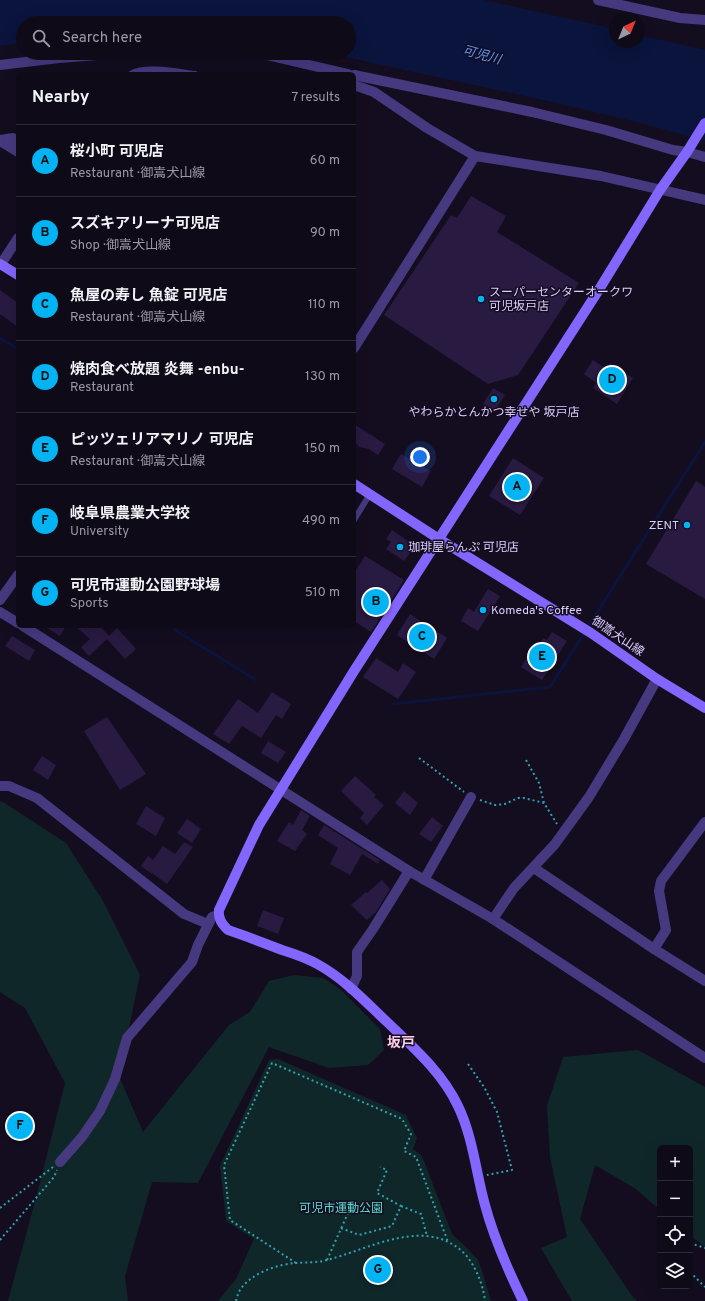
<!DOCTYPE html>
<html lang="en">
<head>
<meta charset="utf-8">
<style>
  body { margin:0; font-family:Overpass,"Noto Sans JP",sans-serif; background:#181321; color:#f1f3f6 }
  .controls { position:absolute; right:12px; bottom:12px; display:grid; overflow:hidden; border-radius:6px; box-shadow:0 4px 16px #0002 }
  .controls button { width:36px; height:36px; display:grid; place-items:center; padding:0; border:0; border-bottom:1px solid #2f2b37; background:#0f0a18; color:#f1f3f6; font:20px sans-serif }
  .compass { position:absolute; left:609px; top:12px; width:36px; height:36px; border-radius:50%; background:#0f0a18; box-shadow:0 4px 16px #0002; rotate:43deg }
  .you { position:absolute; left:420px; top:457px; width:14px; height:14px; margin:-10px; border:3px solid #fff; border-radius:50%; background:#1a73e8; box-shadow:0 0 0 6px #1a73e833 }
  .badge { display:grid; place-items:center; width:26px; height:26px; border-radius:50%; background:#03b4f4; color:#111; font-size:13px; font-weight:700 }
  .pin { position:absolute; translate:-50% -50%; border:2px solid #fff; box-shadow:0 1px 4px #0006 }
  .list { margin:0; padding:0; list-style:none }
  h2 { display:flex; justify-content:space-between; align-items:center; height:52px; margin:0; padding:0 16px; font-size:17px }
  h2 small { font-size:13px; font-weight:400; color:#9b9aa2 }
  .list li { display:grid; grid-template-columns:26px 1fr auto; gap:12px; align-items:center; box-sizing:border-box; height:72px; padding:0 16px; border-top:1px solid #2f2b37 }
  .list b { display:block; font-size:15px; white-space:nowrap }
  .list p { margin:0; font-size:13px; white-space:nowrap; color:#9b9aa2 }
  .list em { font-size:13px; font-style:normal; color:#9b9aa2 }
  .icon { flex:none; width:22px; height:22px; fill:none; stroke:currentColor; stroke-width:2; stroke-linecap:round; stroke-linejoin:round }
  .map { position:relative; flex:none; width:705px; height:1301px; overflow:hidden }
  .search { position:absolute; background:#0f0a18; box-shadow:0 4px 16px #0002; left:16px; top:16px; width:340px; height:44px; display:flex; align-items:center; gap:10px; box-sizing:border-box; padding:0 14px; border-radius:22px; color:#9b9aa2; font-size:15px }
  .panel { position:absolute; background:#0f0a18; box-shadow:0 4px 16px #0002; left:16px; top:72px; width:340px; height:556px; border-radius:6px }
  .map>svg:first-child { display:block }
</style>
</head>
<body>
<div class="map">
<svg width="705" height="1301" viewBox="0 0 705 1301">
  <rect width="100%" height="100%" fill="#140d20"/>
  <g fill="#10272a">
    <polygon points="0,801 3,802 66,843 103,901 140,975 119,1076 143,1132 229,1025 250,1012 269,981 294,975 323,978 340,989 380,1029 384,1050 368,1065 329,1068 269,1047 198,1183 152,1182 125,1276 128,1301 8,1301 37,1194 65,1083 25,1008 0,992"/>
    <polygon points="638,1050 705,1087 705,1247 690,1235 690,1148 660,1148 660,1210 636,1189 595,1165 580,1219 632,1296 637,1301 572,1301 541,1248 567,1237 550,1157 547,1106 563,1057"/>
    <polygon points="278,1059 406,1115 417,1138 413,1149 421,1155 424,1161 452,1234 469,1250 478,1260 482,1271 491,1301 218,1301 236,1279 254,1239 226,1221 220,1166 269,1060"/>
  </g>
  <path fill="#0a143d" d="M0 0H484L615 29V42H639V35L705 50V141C581 105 454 82 328 53H349V23H23V43L0 46Z"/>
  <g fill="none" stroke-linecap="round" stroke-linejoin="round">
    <g stroke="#0a143d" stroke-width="3">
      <polyline points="0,338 18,349"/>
      <polyline points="178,626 175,630 256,680"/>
      <polyline points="393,704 550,687 705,442"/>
    </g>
  </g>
  <g fill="#281a41">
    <polygon points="471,196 506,216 497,232 579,283 518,375 488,384 384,315 451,215 457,218"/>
    <polygon points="0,290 18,303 18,327 0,314"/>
    <polygon points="593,360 606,369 610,363 633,378 617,404 593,388 596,383 584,374"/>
    <polygon points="493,388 505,395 495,411 483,404"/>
    <polygon points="354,424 385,444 378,455 369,449 359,447 354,441"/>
    <polygon points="401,454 431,471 422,487 392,469"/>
    <polygon points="513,458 544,478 520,515 489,496"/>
    <polygon points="696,481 705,487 705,599 646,564"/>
    <polygon points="392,530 415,546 404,561 386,549 391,542 386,539"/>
    <polygon points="365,556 404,580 371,632 354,621 354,573"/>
    <polygon points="488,589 500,596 478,631 461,621 468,608 474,612"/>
    <polygon points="410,614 447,638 434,659 397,635"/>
    <polygon points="44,626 66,626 60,636"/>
    <polygon points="75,626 100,626 109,636 117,628 136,649 125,659 107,639 89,656 81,647 90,639"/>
    <polygon points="552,632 567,641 542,680 521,667 535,644 538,646 543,638 547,640"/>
    <polygon points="12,636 35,650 29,661 5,646"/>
    <polygon points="376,658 398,672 403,663 416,672 398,699 363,677"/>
    <polygon points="272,692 291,704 282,719 276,715 261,738 242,726 229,744 213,734 238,699 258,713"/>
    <polygon points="107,717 146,774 120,790 84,731"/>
    <polygon points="268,741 286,752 278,763 261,753"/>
    <polygon points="42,756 56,765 48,780 33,770"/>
    <polygon points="355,776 376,795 374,797 384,805 367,825 360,818 364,813 341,791"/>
    <polygon points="404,791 418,803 410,815 395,803"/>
    <polygon points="146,806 165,818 156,836 136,824"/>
    <polygon points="301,810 310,816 302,830 307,834 295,851 277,841 289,822 293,825"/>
    <polygon points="432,817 443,826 431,842 419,834"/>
    <polygon points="187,819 201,829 192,843 177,833"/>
    <polygon points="324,825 380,860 378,864 362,854 350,875 330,864 338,848 318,835"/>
    <polygon points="184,842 193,847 167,884 152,873 152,874 141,866 148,856 153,860 163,846 175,854"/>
    <polygon points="382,880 390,889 376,912 367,920 351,905 366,892 367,893"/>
    <polygon points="263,910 284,918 278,934 257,926"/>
  </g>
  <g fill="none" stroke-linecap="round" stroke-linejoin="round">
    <g stroke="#2fa2b0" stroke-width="2" stroke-dasharray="2 3" stroke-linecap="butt">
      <polyline points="419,758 464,792"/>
      <polyline points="526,760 539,783 544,803 557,824"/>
      <polyline points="480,800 495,805 505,804 518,798 524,798 544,803"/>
      <polyline points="468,1064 484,1087 497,1112 512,1170 487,1175"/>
      <polyline points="401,1206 421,1214 427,1236"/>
      <polyline points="0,1208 53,1167"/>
      <polyline points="341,1228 359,1235 392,1226 401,1206 377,1193 387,1170 380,1167"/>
      <polyline points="0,1240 54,1177 57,1170"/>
      <polyline points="690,1243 705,1248"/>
      <polyline points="327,1260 348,1213"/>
      <polyline points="296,1263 230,1220 224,1165 272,1063 402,1119 411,1134 404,1151 416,1157 448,1242"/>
      <polyline points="690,1272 705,1287"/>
      <path d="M236 1301C237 1297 238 1293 240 1290 251 1273 278 1264 297 1263 307 1262 317 1263 327 1260 370 1249 426 1215 465 1254 476 1267 483 1284 485 1301"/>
    </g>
    <g stroke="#47397f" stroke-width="6">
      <path d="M131 74C143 65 179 72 195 74"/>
      <polyline points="354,520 370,494"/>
    </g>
    <g stroke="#47397f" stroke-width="10">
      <polyline points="598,0 680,18 705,20"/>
      <polyline points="258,53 348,74"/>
      <polyline points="0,65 59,58 123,53"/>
      <polyline points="354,75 532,112 606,130 673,150 687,152 705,157"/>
      <polyline points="354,85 374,92 427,128 475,156 601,176 705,200"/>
      <polyline points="0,140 13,138 18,141"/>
      <polyline points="0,141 18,152"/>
      <polyline points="1,264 18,238"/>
      <polyline points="354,348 475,156"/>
      <polyline points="0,600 18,575"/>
      <polyline points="0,612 18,623"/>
      <polyline points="23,626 409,871 493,919 705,1058"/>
      <polyline points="0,786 9,786 37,798 184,914 208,924"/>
      <polyline points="534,868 654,949 705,981"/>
      <polyline points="424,880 471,797"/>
      <polyline points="493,919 514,888 555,844 589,797 624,739 657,679"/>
      <polyline points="654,949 666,930 659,891 661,881 705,822"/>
      <polyline points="351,989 357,976 357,952 373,929 409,871"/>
      <polyline points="60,1162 82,1137 100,1111 115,1079 127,1038 192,962 198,945 212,917 218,915"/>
    </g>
    <g stroke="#8366fd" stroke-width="10">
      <polyline points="0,264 18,275"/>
      <polyline points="354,484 439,539 591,633 657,679 705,708"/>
      <path d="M523 1301C508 1270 494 1239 485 1205 476 1173 473 1137 458 1106 442 1072 413 1047 386 1021 365 1001 344 979 319 965 307 958 295 954 282 950 264 943 246 936 228 930 222 924 218 919 219 910L259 825 354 671 600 288 660 190 687 152 705 123"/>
    </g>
  </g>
  <g fill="#03b4f4" stroke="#140d20" stroke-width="1.5">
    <circle cx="481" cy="299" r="4"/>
    <circle cx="494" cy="399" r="4"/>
    <circle cx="687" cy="525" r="4"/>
    <circle cx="400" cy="547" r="4"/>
    <circle cx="483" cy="610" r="4"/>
  </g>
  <g text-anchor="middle" stroke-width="3" stroke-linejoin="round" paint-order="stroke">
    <g font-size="12" fill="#dbcdfe" stroke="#140d20" text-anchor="start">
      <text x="489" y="296">スーパーセンターオークワ<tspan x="489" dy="14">可児坂戸店</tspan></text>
      <text x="494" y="416" text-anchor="middle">やわらかとんかつ幸せや 坂戸店</text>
      <text x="679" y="529" text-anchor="end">ZENT</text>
      <text x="408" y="551">珈琲屋らんぷ 可児店</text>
      <text x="491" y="614">Komeda's Coffee</text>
    </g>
    <g font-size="12" fill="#dbcdfe" stroke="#140d20">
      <text transform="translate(618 636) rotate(34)" y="4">御嵩犬山線</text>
    </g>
    <g font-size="12" fill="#5bddd2" stroke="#140d20">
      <text x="341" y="1212">可児市運動公園</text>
    </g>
    <g font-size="13" font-style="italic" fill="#5d98fd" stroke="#140d20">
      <text transform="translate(482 54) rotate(15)" y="5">可児川</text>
    </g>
    <g font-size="14" font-weight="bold" fill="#fecfe5" stroke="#140d20">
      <text x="401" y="1047">坂戸</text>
    </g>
  </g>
</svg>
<div class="controls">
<button>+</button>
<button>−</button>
<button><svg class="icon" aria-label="locate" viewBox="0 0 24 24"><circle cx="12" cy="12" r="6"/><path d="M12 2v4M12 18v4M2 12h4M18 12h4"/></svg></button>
<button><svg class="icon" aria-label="layers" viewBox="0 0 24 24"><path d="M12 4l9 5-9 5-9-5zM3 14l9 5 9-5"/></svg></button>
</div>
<svg class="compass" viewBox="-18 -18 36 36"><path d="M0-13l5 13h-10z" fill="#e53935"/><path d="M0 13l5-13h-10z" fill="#9b9aa2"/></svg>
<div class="you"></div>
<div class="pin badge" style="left:517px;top:487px">A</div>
<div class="pin badge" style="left:376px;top:602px">B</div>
<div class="pin badge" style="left:422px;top:637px">C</div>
<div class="pin badge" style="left:612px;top:380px">D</div>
<div class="pin badge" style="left:542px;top:657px">E</div>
<div class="pin badge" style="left:20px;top:1126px">F</div>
<div class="pin badge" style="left:378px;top:1270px">G</div>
<div class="search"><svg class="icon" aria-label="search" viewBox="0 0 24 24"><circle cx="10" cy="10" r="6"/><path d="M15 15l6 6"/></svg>Search here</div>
<section class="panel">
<h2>Nearby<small>7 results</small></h2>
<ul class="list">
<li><span class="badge">A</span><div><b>桜小町 可児店</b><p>Restaurant · 御嵩犬山線</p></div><em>60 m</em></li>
<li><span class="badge">B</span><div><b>スズキアリーナ可児店</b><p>Shop · 御嵩犬山線</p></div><em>90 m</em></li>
<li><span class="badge">C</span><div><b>魚屋の寿し 魚錠 可児店</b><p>Restaurant · 御嵩犬山線</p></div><em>110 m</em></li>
<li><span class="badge">D</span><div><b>焼肉食べ放題 炎舞 ‐enbu‐</b><p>Restaurant</p></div><em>130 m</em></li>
<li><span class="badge">E</span><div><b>ピッツェリアマリノ 可児店</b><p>Restaurant · 御嵩犬山線</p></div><em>150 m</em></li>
<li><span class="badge">F</span><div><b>岐阜県農業大学校</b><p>University</p></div><em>490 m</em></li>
<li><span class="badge">G</span><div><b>可児市運動公園野球場</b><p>Sports</p></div><em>510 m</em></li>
</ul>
</section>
</div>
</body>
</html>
